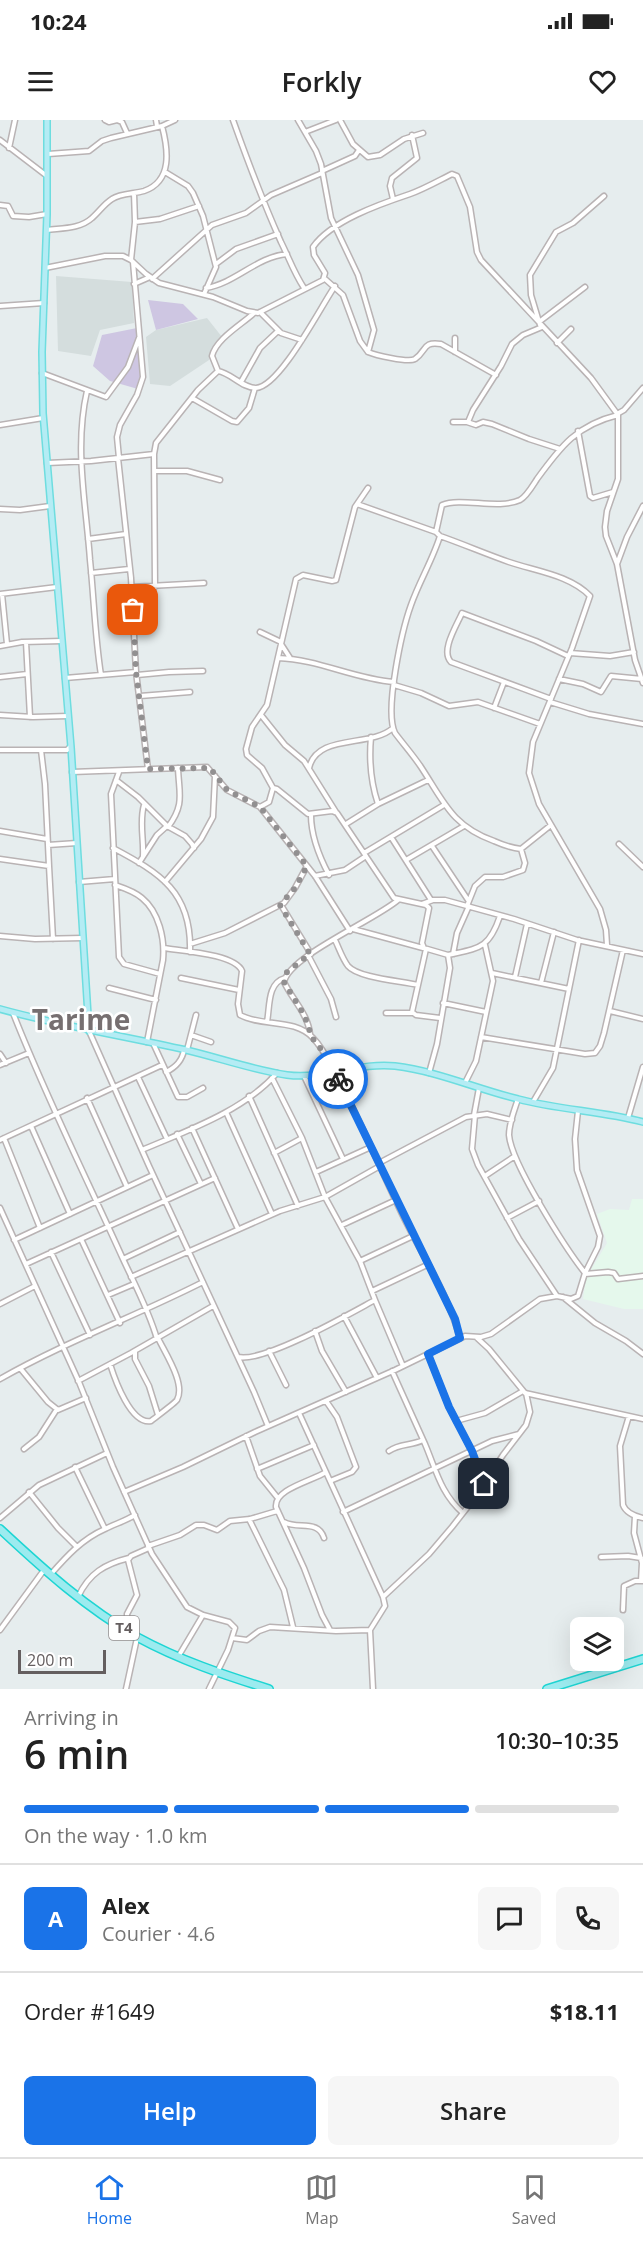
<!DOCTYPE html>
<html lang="en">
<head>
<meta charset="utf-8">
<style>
	body { margin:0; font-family:"Open Sans",sans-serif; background:#f6f6f6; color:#222; height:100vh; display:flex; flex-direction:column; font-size:22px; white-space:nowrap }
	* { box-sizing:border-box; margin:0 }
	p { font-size:20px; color:#767676 }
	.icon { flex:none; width:33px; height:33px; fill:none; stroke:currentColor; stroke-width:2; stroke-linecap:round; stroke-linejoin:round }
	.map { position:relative; height:1569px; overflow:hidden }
	.panel { display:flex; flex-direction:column; background:#fff; flex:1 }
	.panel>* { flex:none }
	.fabs { position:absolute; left:570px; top:1497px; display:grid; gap:12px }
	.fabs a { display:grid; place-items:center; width:54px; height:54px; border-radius:9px; background:#fff; box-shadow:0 6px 24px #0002; font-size:30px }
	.scale { position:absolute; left:18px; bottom:15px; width:88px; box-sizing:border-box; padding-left:6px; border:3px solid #645e5f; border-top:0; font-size:16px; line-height:21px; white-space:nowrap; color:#645e5f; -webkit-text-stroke:4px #fff; paint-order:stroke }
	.pin { position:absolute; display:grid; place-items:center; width:51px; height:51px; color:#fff; margin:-26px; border-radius:12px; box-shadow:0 3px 9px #0006 }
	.courier { position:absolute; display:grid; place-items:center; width:60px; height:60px; margin:-30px; border:4px solid #1a73e8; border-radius:50%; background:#fff; color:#222; box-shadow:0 2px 8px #0007 }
	.head em { font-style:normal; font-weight:600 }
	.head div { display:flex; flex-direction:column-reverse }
	.head { display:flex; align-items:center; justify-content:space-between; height:102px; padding:0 24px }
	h1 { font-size:39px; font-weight:600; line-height:45px }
	.bar { display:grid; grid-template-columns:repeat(4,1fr); gap:9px 6px; align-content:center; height:72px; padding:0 24px }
	.bar i { height:8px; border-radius:4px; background:#e0e0e0 }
	.bar .on { background:#1a73e8 }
	.bar p { grid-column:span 4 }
	.line { display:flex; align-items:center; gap:15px; padding:0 24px; border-top:2px solid #e0e0e0 }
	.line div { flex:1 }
	.round { display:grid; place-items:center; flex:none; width:63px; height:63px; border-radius:9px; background:#f6f6f6 }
	.button { display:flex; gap:12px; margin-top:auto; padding:12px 24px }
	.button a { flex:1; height:69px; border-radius:9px; background:#1a73e8; color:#fff; font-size:24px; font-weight:600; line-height:69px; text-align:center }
	.button a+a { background:#f6f6f6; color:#222 }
	.status { display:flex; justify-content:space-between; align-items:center; height:42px; padding:0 30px; background:#fff; direction:ltr }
	.status svg { height:16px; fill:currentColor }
	header { display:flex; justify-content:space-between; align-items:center; height:78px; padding:0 24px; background:#fff; font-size:27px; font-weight:600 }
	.menu { display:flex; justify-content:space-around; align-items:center; height:84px; border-top:2px solid #e0e0e0; background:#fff; font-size:16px; color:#767676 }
	.menu a { display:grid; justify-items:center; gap:3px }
	.menu .on { color:#1a73e8 }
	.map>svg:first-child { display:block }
	.education { fill:#d4dddd }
	.medical { fill:#e5f8ec }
	.green { fill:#cec6e2 }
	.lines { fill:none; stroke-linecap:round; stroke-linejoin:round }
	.minor-casing { stroke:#b9b3b4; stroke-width:7 }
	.major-casing { stroke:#6edddf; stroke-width:8 }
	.highway-casing { stroke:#1ed5d3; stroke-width:10 }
	.minor { stroke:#fff; stroke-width:4 }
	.major { stroke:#b4ecf4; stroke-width:5 }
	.highway { stroke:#9cebef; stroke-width:7 }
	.done { stroke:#929091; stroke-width:6; stroke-dasharray:0 10.8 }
	.route { stroke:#1a73e8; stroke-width:8 }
	.labels { text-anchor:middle; stroke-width:5; stroke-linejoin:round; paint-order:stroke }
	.shield { fill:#fff; stroke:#928e8f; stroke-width:1.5 }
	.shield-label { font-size:15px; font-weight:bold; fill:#645e5f }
	.town-label { font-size:28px; font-weight:bold; fill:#766f70; stroke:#fff }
</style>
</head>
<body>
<div class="status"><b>10:24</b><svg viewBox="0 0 49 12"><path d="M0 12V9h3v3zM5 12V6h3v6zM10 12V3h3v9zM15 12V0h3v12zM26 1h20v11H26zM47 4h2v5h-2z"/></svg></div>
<header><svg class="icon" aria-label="menu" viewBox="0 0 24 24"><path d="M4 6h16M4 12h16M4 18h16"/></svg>Forkly<svg class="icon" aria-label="heart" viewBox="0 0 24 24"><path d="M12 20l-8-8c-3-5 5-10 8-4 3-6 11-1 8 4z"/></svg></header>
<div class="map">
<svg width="643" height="1569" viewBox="0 0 643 1569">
	<rect width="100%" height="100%" fill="#e6edee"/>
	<!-- education -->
	<path class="education" d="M56 156 132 162 134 203 100 210 91 236 58 231Z
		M207 198 222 217 210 232 209 240 170 266 150 264 146 217 156 210Z"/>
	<!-- medical -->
	<path class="medical" d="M632 1079H643V1189H624L583 1179 586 1158 607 1123 597 1094 610 1089 629 1090Z"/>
	<!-- green -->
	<path class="green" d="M148 180 183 184 198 199 156 210Z
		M137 208 142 249 138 269 110 261 93 246 102 215Z"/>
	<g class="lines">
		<!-- minor casing -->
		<g class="minor-casing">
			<path id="minor" d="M105 0 109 2 117 0 122 2 127 13
				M156 0 157 6
				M233 0C248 42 263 82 281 122 289 138 294 153 304 168
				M298 0 316 31 321 44 331 98 358 155 374 210 368 232
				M340 0 353 24 368 37 380 35 404 19 423 13
				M305 12 336 0
				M0 20 47 56
				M9 28 15 0
				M48 34 89 31 102 21 111 18 162 6 175 0
				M322 51 355 36 359 30
				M165 52 188 66 193 73 203 96 216 147 204 174
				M393 79 390 66 392 58 417 38 412 15
				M0 85 8 86 13 96 29 97 47 94
				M135 102 160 99 199 86
				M47 110C62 108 80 109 92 98 99 92 104 84 112 79 121 73 134 74 144 71 173 61 168 29 162 6
				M131 140 135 102 134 73
				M216 144 236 129 278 114
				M45 148 105 136H123L131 140 146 154 159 163 213 177 247 191 258 193 323 160 325 153 314 135 313 127C331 101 380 84 410 74 424 69 438 61 452 54L457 56 470 87 477 132 481 140 591 258 618 295V359L607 391 605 407 606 416 617 444 635 540 643 563
				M324 158 343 175 360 221 368 232C375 235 408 243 415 239 427 231 422 221 441 224L496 255
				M152 159 212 105 246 93 271 75 322 53
				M134 164 150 157
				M206 168C236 163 256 137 287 134
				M0 186 44 183
				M260 192 281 213 302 220
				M539 202 585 167
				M540 205 531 175 530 155 556 112 573 103 604 76
				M557 223 571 209
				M455 232V218
				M218 251 212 236C216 219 241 205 254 193
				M42 253 106 277 128 247 139 218
				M241 262 260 228 278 211
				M87 271C74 328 86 383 90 440 94 479 95 517 101 555
				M192 278 232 301 237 302 249 288 255 268
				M617 294 624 290 643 268
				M453 302H467L476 305 483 302 492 304 529 319 560 329
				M468 302 473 290 501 246 512 224 523 215 542 207
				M0 305 43 298
				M578 311 590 376 593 378 613 372
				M118 338 131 458 136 552 148 649
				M119 338 117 317 120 305 137 275 143 257 133 142
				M47 343 91 341 154 334
				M155 351H187L220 360
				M357 384 436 412 440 416C433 439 419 462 411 485 402 510 384 591 395 613 404 625 413 635 421 647 444 682 452 706 494 721 503 725 512 728 521 729L551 705
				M0 389 20 390 50 386
				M436 412 442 385C462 377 498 390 520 380 527 376 533 365 537 359 561 326 577 305 618 295
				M440 416C463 424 486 434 509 442 535 451 570 455 590 476L572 528 533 622 529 653 539 684 600 789 606 810 607 825
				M88 419 126 414
				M617 444 627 417 643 386
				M91 453 129 449
				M131 467 204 463
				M155 467 154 334 156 323 198 270 218 251C231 253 242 268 256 268 280 267 321 186 335 166
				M0 474 57 467
				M2 474 7 524
				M260 512 281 522
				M26 522 30 597
				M281 524 290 538
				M0 526 22 522 62 521
				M570 533 610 536 634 532
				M278 538C318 539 354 559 394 562
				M137 555 169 552 203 551
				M0 557 27 554
				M65 558 136 552
				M559 559 583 564 601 572 611 556 642 559
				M394 565 421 573 449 586 478 582 540 604
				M140 576 190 572
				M551 579 451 542C440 531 457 505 462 493L536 521 568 536
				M550 582 589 594 643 604
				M494 588 504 562
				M0 595 33 597 68 596
				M261 595 285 625 304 641 336 692
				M371 617C369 639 371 663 378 684
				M0 630H67L70 627
				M41 630 45 664 48 725
				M309 648C317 613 371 628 393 608
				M72 652 207 647 227 670 260 687 269 682 273 668 277 669 308 694 332 691 337 693 394 778 426 785 429 788 422 823 424 828 448 835 450 848 437 924 429 953
				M119 652 111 674 119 837 124 844 160 854
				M116 660 138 677 167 706 185 716 192 724 194 728
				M273 668 262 648 247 635 246 629 252 607 267 585 296 459 303 455 332 461 336 460 355 387 368 368
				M260 687 315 756 350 811
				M311 695C311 715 320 738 329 755
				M346 704 378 684 428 660
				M168 707C185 684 179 674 178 648
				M0 711 47 719
				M391 717 431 780
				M619 724 643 747
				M432 726 468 780
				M113 728C160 753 192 772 190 832
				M364 733 444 685
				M143 736C144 718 139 702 144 685
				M0 739 49 746 48 725 77 723
				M406 740 464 706
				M139 743 157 715 167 706
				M49 746 53 819
				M315 756 345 750 366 736
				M79 762 115 759
				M165 762 201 719 213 697 215 656
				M115 765C124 768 134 771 142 778 159 792 165 819 163 840L147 922
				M422 784 433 780H445L514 799 577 820 643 834
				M281 785 311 834
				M467 786 475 766 485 757H503L523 750 525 743 521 729
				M353 809 423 828
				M0 816 35 819 83 818
				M335 820C339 828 342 838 348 846 358 858 402 861 418 865
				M190 824 225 813 284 783 295 768 307 746
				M164 828C182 831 235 834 242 851L238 884 240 895C262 907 295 898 313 918 324 929 330 944 337 957 361 1002 380 1048 402 1094 422 1135 448 1174 460 1218
				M426 829 412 892 416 895 440 898
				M453 834 457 813 469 786
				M308 835 331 879 336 897
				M448 835C479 828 489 829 500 796
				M492 853 569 869
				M515 857 527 804
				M181 858 239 870
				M541 863 554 812
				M109 868 156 880
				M443 883 486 892
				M610 891 643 899
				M13 893C46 977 86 1057 123 1139 135 1165 149 1191 157 1219
				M386 893H412
				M267 902C270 887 267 863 285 858
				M89 911 149 1046 254 1272 268 1306
				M310 914C308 894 292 879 284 862 289 836 375 800 398 780
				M191 915 211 922
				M481 917 585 934 595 933 600 926 604 913 623 830
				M153 923 178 977H187L203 968
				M187 930 196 895
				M0 934 6 943
				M0 945 29 933
				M166 952C176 947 182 941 184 930
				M304 956 343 1039
				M138 957 167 1019
				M465 963 476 941 493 861 485 825
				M249 976 298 1086
				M87 978 127 1067
				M518 979C514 991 509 1003 509 1015 511 1043 566 1129 585 1153
				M533 982 553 948 579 820
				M226 992 272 1094
				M474 995 479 968
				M475 995 472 1029 478 1045 519 1119 557 1176
				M628 998 643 947
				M31 1006 70 1094
				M192 1008 238 1109
				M177 1014 201 1064
				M4 1018 40 1108
				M0 1020 162 945
				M142 1030C186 1011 244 991 277 953
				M274 1033 302 1018
				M379 1043 466 997 487 994 512 1000
				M316 1052 371 1027
				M485 1056 515 1036
				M0 1088 79 1262 113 1347 152 1434 187 1487 203 1495 229 1502 235 1508 228 1530 209 1569
				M507 1098 539 1081
				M342 1105 396 1080
				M81 1119 120 1203
				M14 1120 153 1055
				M51 1132 90 1215
				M123 1139 180 1112
				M360 1141 413 1116
				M26 1144 215 1058
				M585 1154 608 1152 614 1153 618 1159 643 1156
				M131 1157 280 1091 325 1077 380 1046
				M372 1171 427 1145
				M108 1175 134 1164
				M563 1177 595 1203 626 1221 643 1234
				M375 1180 403 1246
				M0 1184 35 1166
				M344 1196 377 1258
				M315 1211 322 1231 346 1272
				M476 1217 489 1229 525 1273 643 1299
				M269 1231 286 1265
				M135 1232V1239L149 1266 158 1295
				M428 1234 449 1287 472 1331 484 1362
				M238 1237C264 1243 349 1194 375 1180L360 1141 325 1077 302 1018 272 958
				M110 1244C115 1260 131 1305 151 1301 156 1297 175 1283 177 1280 186 1264 165 1233 158 1218
				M20 1248 48 1282 58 1290 86 1278
				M392 1251C403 1275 414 1300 425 1324 436 1350 441 1374 463 1393
				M0 1259C65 1222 136 1196 203 1162
				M78 1261 131 1233 213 1186
				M326 1281 337 1297 356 1347 352 1352 330 1361
				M299 1293 383 1477 385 1486 370 1510 373 1569
				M629 1296 620 1326 623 1385C626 1393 634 1396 643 1398
				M456 1301 485 1293 523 1271
				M246 1316 260 1356 277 1377
				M24 1329 39 1317 57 1289
				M389 1331C400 1323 411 1326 423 1320
				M75 1347 105 1409
				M257 1349 314 1325
				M326 1352C312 1361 274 1369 276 1387L304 1448 322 1495 330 1510
				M29 1372 58 1408 77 1427
				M124 1372 183 1347 255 1312 395 1250 465 1216 481 1217 491 1214 540 1179 557 1176 571 1179 578 1176 585 1153 598 1127 600 1116 577 1050 575 1019 578 991
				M343 1392 492 1321 519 1314
				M635 1396 634 1413 642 1443 641 1461
				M0 1398 39 1365 107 1333
				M249 1399 284 1470 293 1507
				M284 1402C298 1410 318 1399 324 1418
				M148 1426 180 1415 196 1405H204L217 1410 230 1401 250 1399 277 1391
				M601 1437 628 1436 641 1438
				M51 1454C66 1437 82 1419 105 1409 115 1404 125 1401 135 1395
				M78 1477C89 1453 105 1444 129 1438
				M383 1477 429 1434 452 1407 474 1379 503 1335 526 1305 530 1292 526 1273
				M623 1490 624 1466 635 1461H643
				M0 1510 44 1450
				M127 1510V1494L137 1475 128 1440 131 1436 149 1428
				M232 1518 247 1520 259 1511 270 1507 336 1511 370 1510
				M178 1537 203 1495
				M126 1569 137 1518"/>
		</g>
		<!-- major casing -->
		<g class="major-casing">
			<path id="major" d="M47 0V94L42 232 43 293 71 627 89 911
				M0 889C61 906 124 916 186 930 220 938 253 950 287 955 323 960 359 942 395 946 437 951 477 969 518 979 559 990 602 991 643 1002"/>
		</g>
		<!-- highway casing -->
		<g class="highway-casing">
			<path id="highway" d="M0 1409C43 1449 86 1488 137 1517 179 1540 224 1555 269 1569
				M547 1569 643 1539"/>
		</g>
		<!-- minor -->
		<use href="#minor" class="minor"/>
		<!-- major -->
		<use href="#major" class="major"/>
		<!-- highway -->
		<use href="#highway" class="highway"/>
	</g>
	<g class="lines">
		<!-- done -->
		<path class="done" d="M133 490 136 552 148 649 210 648 227 670 260 687 307 746 295 768 280 785 310 834 287 852 284 862 303 893 309 907 310 915 324 933 338 959"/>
		<!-- route -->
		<path class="route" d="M338 959 455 1199 460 1218 428 1234 449 1287 472 1331 484 1364"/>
	</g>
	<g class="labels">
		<!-- shield labels -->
		<rect class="shield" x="109" y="1496" width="30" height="24" rx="4.5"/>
		<g class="shield-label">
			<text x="124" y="1513">T4</text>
		</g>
		<!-- town labels -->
		<g class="town-label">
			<text x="81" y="910">Tarime</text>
		</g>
	</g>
</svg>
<div class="fabs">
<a><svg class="icon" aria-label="layers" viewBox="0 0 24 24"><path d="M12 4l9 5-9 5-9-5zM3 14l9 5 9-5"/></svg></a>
</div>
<div class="scale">200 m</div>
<div class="pin" style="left:133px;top:490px;background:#ea580c"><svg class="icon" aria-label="bag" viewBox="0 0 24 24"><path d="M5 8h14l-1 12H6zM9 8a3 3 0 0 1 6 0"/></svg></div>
<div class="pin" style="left:484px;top:1364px;background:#1f2937"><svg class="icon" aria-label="home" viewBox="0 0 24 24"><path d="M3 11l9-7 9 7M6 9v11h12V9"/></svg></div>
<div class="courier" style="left:338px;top:959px"><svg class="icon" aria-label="bike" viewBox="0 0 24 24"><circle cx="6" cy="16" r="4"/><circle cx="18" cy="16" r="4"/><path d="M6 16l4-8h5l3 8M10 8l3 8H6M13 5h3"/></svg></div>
</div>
<section class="panel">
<div class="head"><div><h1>6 min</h1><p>Arriving in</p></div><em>10:30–10:35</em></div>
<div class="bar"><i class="on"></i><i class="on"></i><i class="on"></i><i></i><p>On the way · 1.0 km</p></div>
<div class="line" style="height:108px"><b class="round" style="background:#1a73e8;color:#fff">A</b><div><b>Alex</b><p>Courier · 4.6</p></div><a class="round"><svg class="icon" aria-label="chat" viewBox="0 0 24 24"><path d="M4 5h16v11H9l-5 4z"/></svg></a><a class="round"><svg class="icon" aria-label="phone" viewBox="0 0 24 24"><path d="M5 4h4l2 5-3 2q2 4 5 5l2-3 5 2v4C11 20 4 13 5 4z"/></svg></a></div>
<div class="line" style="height:78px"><div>Order #1649</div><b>$18.11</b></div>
<div class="button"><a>Help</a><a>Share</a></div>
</section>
<nav class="menu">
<a class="on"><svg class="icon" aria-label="home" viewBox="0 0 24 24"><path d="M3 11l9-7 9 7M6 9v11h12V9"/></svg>Home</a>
<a><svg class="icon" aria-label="map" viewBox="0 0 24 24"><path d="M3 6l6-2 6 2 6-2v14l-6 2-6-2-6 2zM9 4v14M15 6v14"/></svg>Map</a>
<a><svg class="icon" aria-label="saved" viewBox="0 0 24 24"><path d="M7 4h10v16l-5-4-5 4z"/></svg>Saved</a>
</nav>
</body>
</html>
